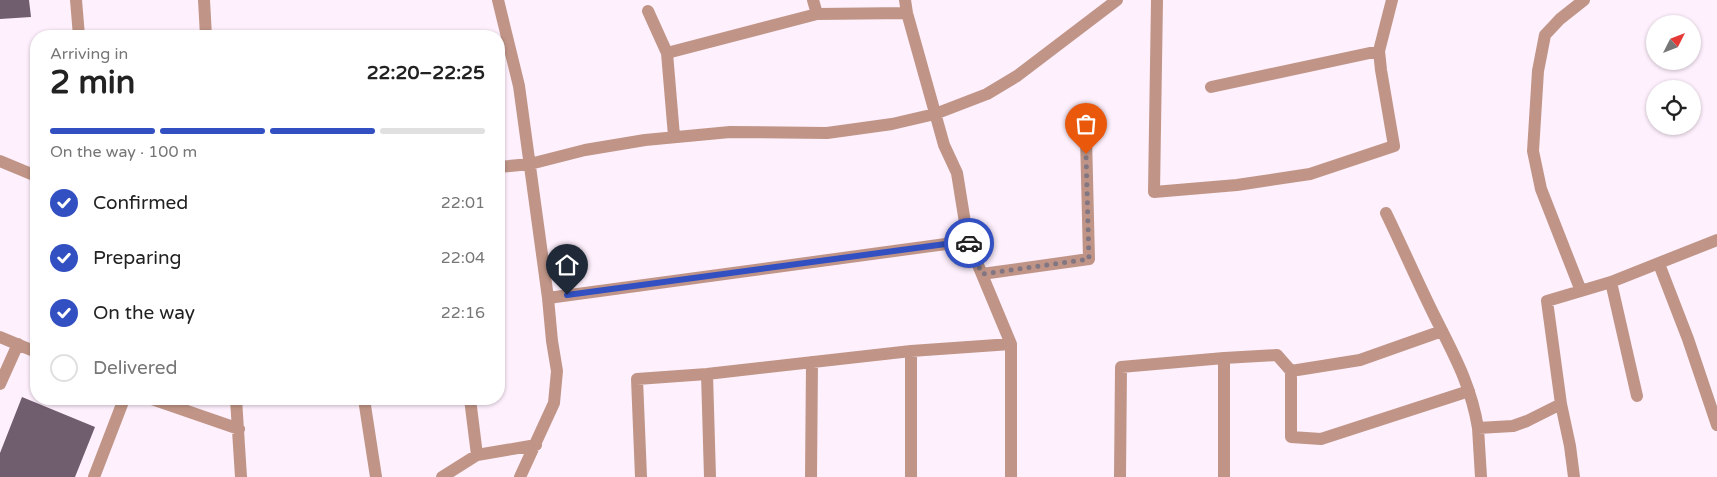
<!DOCTYPE html>
<html lang="en">
<head>
<meta charset="utf-8">
<style>
	body { margin:0; font-family:"Varela Round",sans-serif; background:#f6f6f6; color:#222; height:100vh; display:flex; flex-direction:column; font-size:19px; white-space:nowrap }
	* { box-sizing:border-box; margin:0 }
	p { font-size:16px; color:#767676 }
	.icon { flex:none; width:28px; height:28px; fill:none; stroke:currentColor; stroke-width:2; stroke-linecap:round; stroke-linejoin:round }
	.map { position:relative; flex:1; overflow:hidden }
	.details { position:absolute; left:30px; top:30px; width:475px; height:375px; display:flex; flex-direction:column; background:#fff; border-radius:20px; box-shadow:0 1px 4px #0004 }
	.details>* { flex:none }
	.needle { width:32px; rotate:48deg }
	.tools { position:absolute; left:1646px; top:15px; display:grid; gap:10px }
	.tools a { display:grid; place-items:center; width:55px; height:55px; border-radius:50%; background:#fff; box-shadow:0 1px 4px #0004; font-size:25px }
	.pin { position:absolute; display:grid; place-items:center; width:42px; height:42px; color:#fff; margin:-51px -21px; border-radius:50% 50% 50% 0; rotate:-45deg; box-shadow:0 0 5px #0007 }
	.pin .icon { rotate:45deg }
	.courier { position:absolute; display:grid; place-items:center; width:50px; height:50px; margin:-25px; border:4px solid #3250c1; border-radius:50%; background:#fff; color:#222; box-shadow:0 1px 6px #0007 }
	.overview em { font-style:normal; font-weight:700 }
	.overview div { display:flex; flex-direction:column-reverse }
	.overview { display:flex; align-items:center; justify-content:space-between; height:85px; padding:0 20px }
	h1 { font-size:32px; font-weight:700; line-height:38px }
	.bar { display:grid; grid-template-columns:repeat(4,1fr); gap:8px 5px; align-content:center; height:60px; padding:0 20px }
	.bar i { height:6px; border-radius:4px; background:#e0e0e0 }
	.bar .selected { background:#3250c1 }
	.bar p { grid-column:span 4 }
	ol { padding:0 20px; list-style:none }
	li { display:flex; align-items:center; gap:15px; height:55px }
	li p { margin-inline-start:auto }
	li .icon { padding:5px; border-radius:50%; background:#3250c1; color:#fff; stroke-width:4 }
	li:last-child { color:#767676 }
	li i { width:28px; height:28px; border:2px solid #e0e0e0; border-radius:50% }
	.map>svg:first-child { display:block }
	.building { fill:#705d6e }
	.lines { fill:none; stroke-linecap:round; stroke-linejoin:round }
	.minor { stroke:#c09587; stroke-width:12 }
	.done { stroke:#817681; stroke-width:5; stroke-dasharray:0 9 }
	.route { stroke:#3250c1; stroke-width:6 }
</style>
</head>
<body>
<div class="map">
<svg width="1717" height="477" viewBox="0 0 1717 477">
	<rect width="100%" height="100%" fill="#fef0fd"/>
	<!-- building -->
	<path class="building" d="M0 0H29L31 17 0 19Z
		M22 397 95 427 75 477H0V453Z"/>
	<g class="lines">
		<!-- minor -->
		<path class="minor" d="M76 0 79 36
			M204 0 206 36
			M498 0 519 86 548 298 552 341 557 371 554 403 520 477
			M905 0 907 13 944 145 957 173 968 241 1011 344V477
			M1157 0 1154 192 1237 185 1310 174 1394 146 1381 70 1379 51 1392 0
			M648 11 667 53
			M817 14 907 13
			M1211 87 1379 51
			M674 136 667 53 817 14 813 0
			M0 161 36 176
			M499 167 530 164 585 150 645 140 730 132 827 133 892 124 935 114 987 94 1017 76 1117 0
			M1386 213C1403 248 1418 283 1435 317 1454 355 1471 385 1478 428
			M1659 264 1688 339 1717 425
			M982 274 1089 259 1086 137
			M1611 282 1637 396
			M1581 291 1541 189 1533 151 1538 71 1545 35 1560 19 1584 0
			M548 298 968 241
			M0 337 36 352
			M1224 358 1277 355 1291 371 1360 360 1442 331
			M1291 371V437L1321 439 1469 391
			M707 374 710 477
			M0 384 18 344
			M152 399 239 429
			M236 399 241 477
			M364 399 376 477
			M470 399 477 455
			M94 477 124 399
			M442 477 477 455 536 445
			M641 477 637 379 707 374 911 351 1011 344
			M811 477 812 362
			M911 477V351
			M1120 477 1121 367 1224 358V477
			M1481 477 1478 428 1513 426 1527 421 1561 404
			M1574 477 1570 446 1561 404 1547 301 1611 282 1717 240"/>
	</g>
	<g class="lines">
		<!-- done -->
		<path class="done" d="M969 243 982 274 1089 259 1086 154"/>
		<!-- route -->
		<path class="route" d="M567 295 968 241 969 243"/>
	</g>
</svg>
<div class="tools">
<a><svg class="needle" viewBox="-14 -14 28 28"><path d="M0-13l5 13h-10z" fill="#e53935"/><path d="M0 13l5-13h-10z" fill="#767676"/></svg></a>
<a><svg class="icon" aria-label="locate" viewBox="0 0 24 24"><circle cx="12" cy="12" r="6"/><path d="M12 2v4M12 18v4M2 12h4M18 12h4"/></svg></a>
</div>
<div class="pin" style="left:1086px;top:154px;background:#ea580c"><svg class="icon" aria-label="bag" viewBox="0 0 24 24"><path d="M5 8h14l-1 12H6zM9 8a3 3 0 0 1 6 0"/></svg></div>
<div class="pin" style="left:567px;top:295px;background:#1f2937"><svg class="icon" aria-label="home" viewBox="0 0 24 24"><path d="M3 11l9-7 9 7M6 9v11h12V9"/></svg></div>
<div class="courier" style="left:969px;top:243px"><svg class="icon" aria-label="car" viewBox="0 0 24 24"><path d="M5 17H2v-5l4-1 3-4h7l3 4 3 1v5h-3M9 17h6M6 11h13"/><circle cx="7" cy="17" r="2"/><circle cx="17" cy="17" r="2"/></svg></div>
<section class="details">
<div class="overview"><div><h1>2 min</h1><p>Arriving in</p></div><em>22:20–22:25</em></div>
<div class="bar"><i class="selected"></i><i class="selected"></i><i class="selected"></i><i></i><p>On the way · 100 m</p></div>
<ol>
<li><svg class="icon" aria-label="check" viewBox="0 0 24 24"><path d="M5 12l5 5 9-10"/></svg>Confirmed<p>22:01</p></li>
<li><svg class="icon" aria-label="check" viewBox="0 0 24 24"><path d="M5 12l5 5 9-10"/></svg>Preparing<p>22:04</p></li>
<li><svg class="icon" aria-label="check" viewBox="0 0 24 24"><path d="M5 12l5 5 9-10"/></svg>On the way<p>22:16</p></li>
<li><i></i>Delivered</li>
</ol>
</section>
</div>
</body>
</html>
